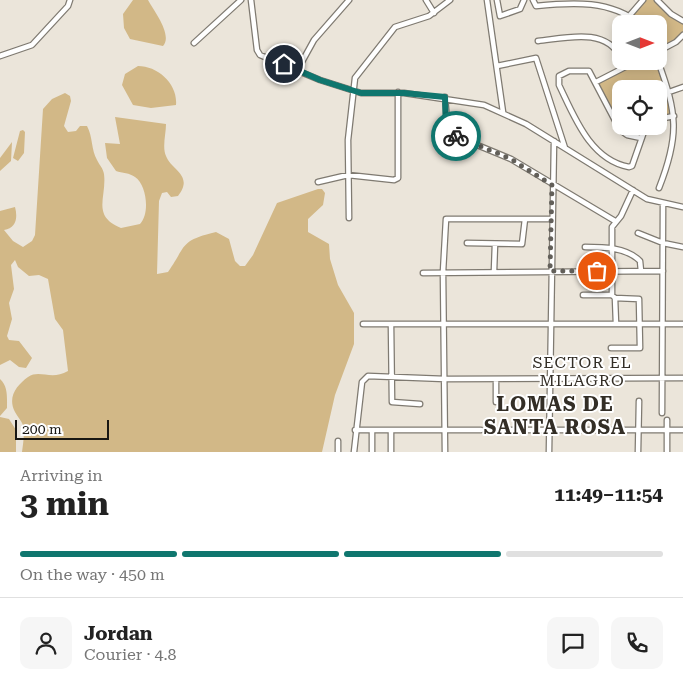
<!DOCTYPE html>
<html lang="en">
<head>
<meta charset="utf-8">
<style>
	body { margin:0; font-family:"Roboto Serif",serif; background:#f6f6f6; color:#222; height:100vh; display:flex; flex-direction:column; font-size:19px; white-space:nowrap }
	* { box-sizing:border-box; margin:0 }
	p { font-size:16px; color:#767676 }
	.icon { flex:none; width:28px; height:28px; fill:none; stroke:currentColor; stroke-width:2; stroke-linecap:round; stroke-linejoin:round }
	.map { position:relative; height:452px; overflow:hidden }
	.details { display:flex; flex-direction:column; background:#fff; flex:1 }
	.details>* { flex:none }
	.needle { width:32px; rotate:90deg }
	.controls { position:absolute; left:612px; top:15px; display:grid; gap:10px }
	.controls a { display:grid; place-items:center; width:55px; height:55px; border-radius:10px; background:#fff; box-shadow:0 2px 12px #0003; font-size:25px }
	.scale { position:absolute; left:15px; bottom:12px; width:94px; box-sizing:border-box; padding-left:5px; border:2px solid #191713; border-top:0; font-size:14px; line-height:18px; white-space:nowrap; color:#191713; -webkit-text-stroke:4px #fff; paint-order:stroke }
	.pin { position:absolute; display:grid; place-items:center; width:42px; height:42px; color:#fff; margin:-21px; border:2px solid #fff; border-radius:50%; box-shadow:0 1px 5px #0007 }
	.courier { position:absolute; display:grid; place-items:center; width:50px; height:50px; margin:-25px; border:4px solid #0f766e; border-radius:50%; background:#fff; color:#222; box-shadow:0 1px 6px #0007 }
	.summary em { font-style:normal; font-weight:700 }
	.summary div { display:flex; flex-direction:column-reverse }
	.summary { display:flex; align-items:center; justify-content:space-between; height:85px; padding:0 20px }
	h1 { font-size:32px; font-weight:700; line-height:38px }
	.bar { display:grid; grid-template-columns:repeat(4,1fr); gap:8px 5px; align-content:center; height:60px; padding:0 20px }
	.bar i { height:6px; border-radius:4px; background:#e0e0e0 }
	.bar .current { background:#0f766e }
	.bar p { grid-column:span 4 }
	.line { display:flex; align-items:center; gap:12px; padding:0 20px; border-top:1px solid #e0e0e0 }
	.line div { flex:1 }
	.round { display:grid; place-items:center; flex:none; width:52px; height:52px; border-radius:10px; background:#f6f6f6 }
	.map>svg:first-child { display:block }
	.green { fill:#d2b887 }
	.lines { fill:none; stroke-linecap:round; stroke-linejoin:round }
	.minor-casing { stroke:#7f7a71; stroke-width:7 }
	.minor { stroke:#fff; stroke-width:4.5 }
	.done { stroke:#625f59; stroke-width:5; stroke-dasharray:0 9 }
	.route { stroke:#0f766e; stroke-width:6 }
	.labels { text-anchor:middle; stroke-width:4; stroke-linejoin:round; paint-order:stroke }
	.neighbourhood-label { font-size:16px; letter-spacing:1px; fill:#332e26; stroke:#fff }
	.district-label { font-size:20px; font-weight:bold; letter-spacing:1px; fill:#332e26; stroke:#fff }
</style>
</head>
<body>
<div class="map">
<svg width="683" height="452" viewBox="0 0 683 452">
	<rect width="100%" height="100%" fill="#ebe5da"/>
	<!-- green -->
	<path class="green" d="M133 0H148C154 11 173 35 163 46L130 39 124 28 123 14Z
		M643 0H657L683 21V35L659 51V24H640L630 15Z
		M637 61H658L674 116 659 119V89H621V126H646L641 138 624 134 596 82Z
		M138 66C158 66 178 84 176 105L151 108 133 105 122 85 125 74Z
		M65 93 70 96 71 101 64 126 68 132 76 131 80 126H87C93 137 91 150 97 160 100 166 103 168 104 174 107 197 91 216 121 228L140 224C150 214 147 185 135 177 130 173 122 173 116 171L107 158 105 143 120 144 115 117 166 124C166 134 162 147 166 156 172 171 194 175 178 196L171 197 167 192 162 193 159 201 157 274 168 272C187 245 179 241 216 232L229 239 235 261 240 266H245L253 255 277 203 318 189H322L325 193 323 205 308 219V232L329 244 330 259 338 285 354 313V344L335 395 322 452H22C23 444 25 433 23 425 21 420 17 416 15 412 7 397 17 385 28 377 40 369 51 381 68 371L63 330 55 319 48 279 39 275 29 276 18 267 15 260 11 265 14 289 9 303 12 319 7 336 9 340 19 341 32 358 26 368 19 367 10 360 0 365V211L15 207C18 218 16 228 4 230L13 241 23 247 32 241 35 235 43 109 52 99Z
		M23 130 25 132 24 153 18 161 13 158 20 131Z
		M12 142 11 161 0 171V158Z
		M0 379C8 386 7 397 7 408L0 416Z
		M0 417 9 419 16 430V452H0Z"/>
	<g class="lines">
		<!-- minor casing -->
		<g class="minor-casing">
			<path id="minor" d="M251 0 257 50 260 55 320 80 361 93H404L484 105 526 124 647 199 683 207
				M426 0 434 13
				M487 0 503 112
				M497 0 500 16 520 9 524 0
				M533 0 536 6C573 2 611 0 640 24
				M657 0 671 14 683 21
				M630 15 643 0
				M538 41C566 38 606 27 621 58
				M194 43 241 0
				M659 51 676 42 683 35
				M0 56 32 45 68 6 70 0
				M658 61C677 113 680 135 659 188
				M497 66 536 58 565 148
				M298 69 314 40 349 0
				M596 82 637 61
				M669 92 683 87
				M445 97 448 133 511 159 615 221
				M659 119 674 116
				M641 138 627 135 620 130 589 71H569L559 76V85C574 116 590 160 629 167L632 166 646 126
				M318 182 348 175 394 180 398 178V92
				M349 218 348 140 355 78 395 27 429 16 450 0
				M638 233 663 243 683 247
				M467 243 522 244 525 219
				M585 247C603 247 626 247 640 261L641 271
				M494 271 495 244
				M423 273 663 271
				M583 295H612L615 298 639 299 640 348H611
				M612 295V227L621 216 633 190
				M615 298 616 324
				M363 324H683
				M391 324 392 402 420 404
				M496 402V379
				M662 413 663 204
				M355 430H481
				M372 430V452
				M391 430V452
				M502 430H683
				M338 441V452
				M354 452 362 382 368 376 445 379 683 378
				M445 452 443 272 446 219H552
				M549 452 554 141
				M638 452 639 401
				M667 452V420"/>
		</g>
		<!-- minor -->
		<use href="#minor" class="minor"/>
	</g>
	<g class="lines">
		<!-- done -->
		<path class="done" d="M456 136 511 159 552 185 550 271H597"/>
		<!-- route -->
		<path class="route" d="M284 64 320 80 361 93H404L445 97 446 131 456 136"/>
	</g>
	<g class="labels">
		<!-- neighbourhood labels -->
		<g class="neighbourhood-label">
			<text x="582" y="368">SECTOR EL<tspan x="582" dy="18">MILAGRO</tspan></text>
		</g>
		<!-- district labels -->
		<g class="district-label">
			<text x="555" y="411">LOMAS DE<tspan x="555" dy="23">SANTA ROSA</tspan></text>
		</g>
	</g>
</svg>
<div class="controls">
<a><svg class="needle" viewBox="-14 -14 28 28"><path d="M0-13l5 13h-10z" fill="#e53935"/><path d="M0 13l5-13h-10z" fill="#767676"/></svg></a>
<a><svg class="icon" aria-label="locate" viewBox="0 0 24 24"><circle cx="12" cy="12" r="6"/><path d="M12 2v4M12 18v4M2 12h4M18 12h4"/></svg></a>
</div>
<div class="scale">200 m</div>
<div class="pin" style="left:597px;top:271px;background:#ea580c"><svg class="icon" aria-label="bag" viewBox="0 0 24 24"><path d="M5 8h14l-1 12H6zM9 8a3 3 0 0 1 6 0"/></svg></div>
<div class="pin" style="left:284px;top:64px;background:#1f2937"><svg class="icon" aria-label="home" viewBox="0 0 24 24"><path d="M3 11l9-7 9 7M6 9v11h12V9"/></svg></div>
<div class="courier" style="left:456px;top:136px"><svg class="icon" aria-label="bike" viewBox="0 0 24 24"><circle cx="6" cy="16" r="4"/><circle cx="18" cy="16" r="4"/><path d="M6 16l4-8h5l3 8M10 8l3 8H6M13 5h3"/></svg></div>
</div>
<section class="details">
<div class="summary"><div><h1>3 min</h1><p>Arriving in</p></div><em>11:49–11:54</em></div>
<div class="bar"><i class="current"></i><i class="current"></i><i class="current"></i><i></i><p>On the way · 450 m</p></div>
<div class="line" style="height:90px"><a class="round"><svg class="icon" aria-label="person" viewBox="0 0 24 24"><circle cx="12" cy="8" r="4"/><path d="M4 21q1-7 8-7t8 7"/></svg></a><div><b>Jordan</b><p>Courier · 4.8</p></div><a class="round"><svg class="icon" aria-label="chat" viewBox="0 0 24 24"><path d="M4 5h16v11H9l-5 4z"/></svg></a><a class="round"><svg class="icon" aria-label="phone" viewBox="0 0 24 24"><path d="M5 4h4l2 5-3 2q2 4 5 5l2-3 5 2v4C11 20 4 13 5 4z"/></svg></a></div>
</section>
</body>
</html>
